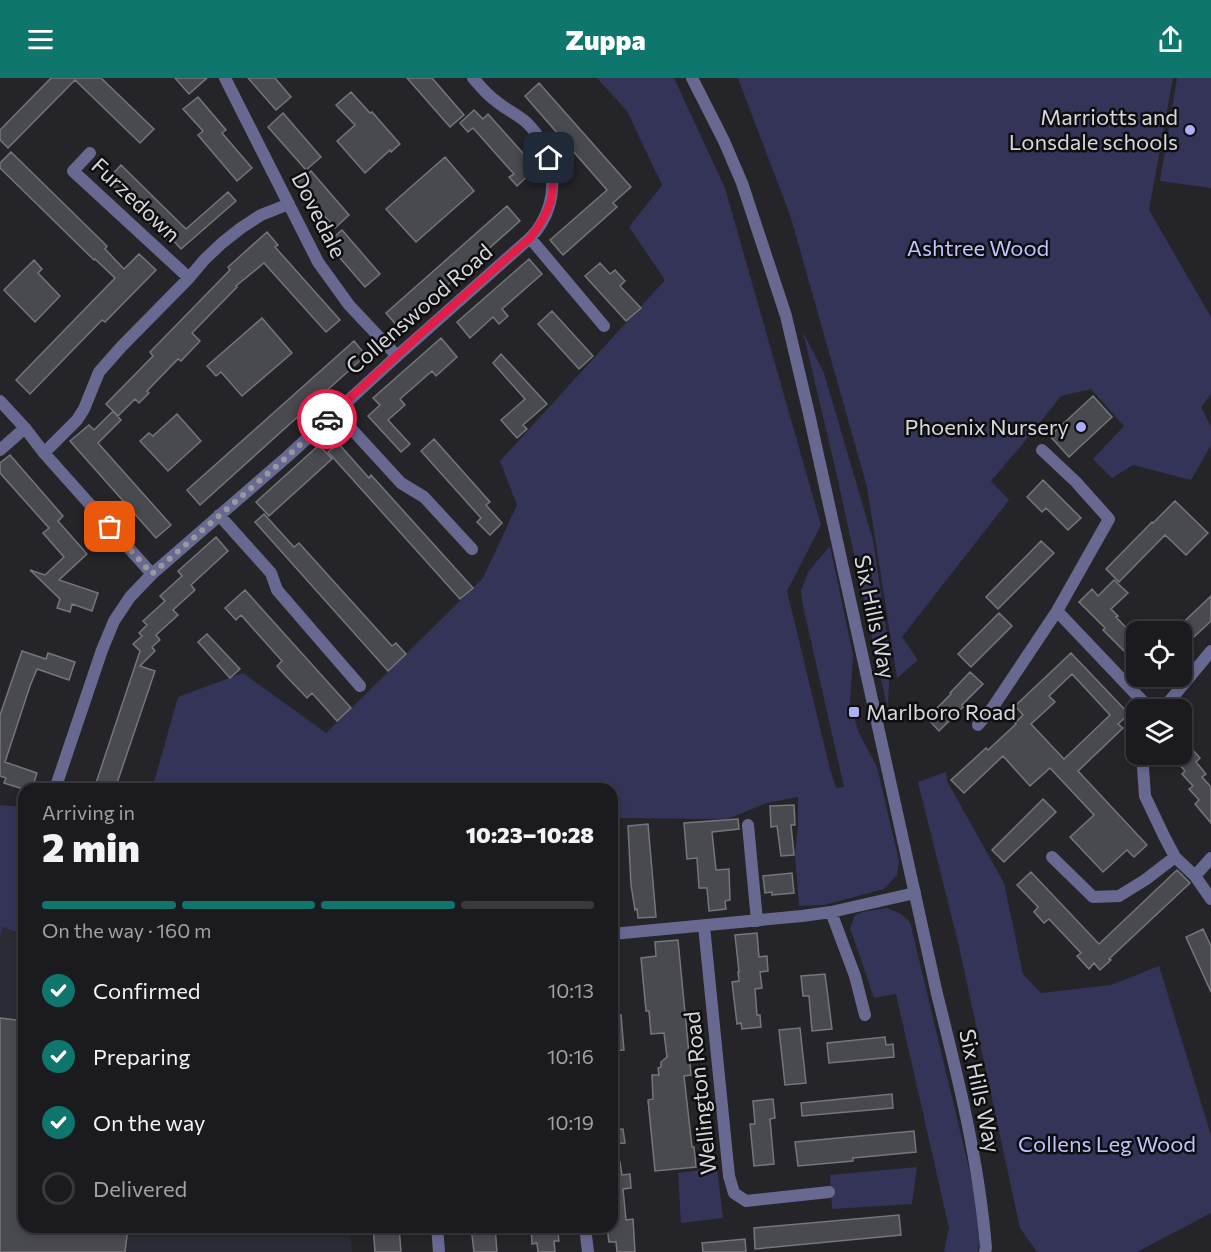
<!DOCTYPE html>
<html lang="en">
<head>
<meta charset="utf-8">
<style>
	body { margin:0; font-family:Commissioner,sans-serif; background:#28282c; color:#f1f3f6; height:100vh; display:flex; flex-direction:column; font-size:22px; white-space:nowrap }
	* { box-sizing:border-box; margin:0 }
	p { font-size:20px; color:#a0a1a4 }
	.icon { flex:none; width:33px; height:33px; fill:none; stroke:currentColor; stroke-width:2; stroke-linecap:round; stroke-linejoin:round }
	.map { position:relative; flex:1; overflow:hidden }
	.details { position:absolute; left:18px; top:705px; width:600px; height:450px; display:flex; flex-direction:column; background:#1b1b1f; border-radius:18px; box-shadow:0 3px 9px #0003,0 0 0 2px #39393d }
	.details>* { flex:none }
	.controls { position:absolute; left:1126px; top:543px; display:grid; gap:12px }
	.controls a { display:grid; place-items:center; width:66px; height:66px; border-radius:12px; background:#1b1b1f; box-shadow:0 3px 9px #0003,0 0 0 2px #39393d; font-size:30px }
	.pin { position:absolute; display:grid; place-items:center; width:51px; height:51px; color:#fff; margin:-26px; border-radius:12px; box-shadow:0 3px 9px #0006 }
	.courier { position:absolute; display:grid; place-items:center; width:60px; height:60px; margin:-30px; border:4px solid #e11d48; border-radius:50%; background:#fff; color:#222; box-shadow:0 2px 8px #0007 }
	.overview em { font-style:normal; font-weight:800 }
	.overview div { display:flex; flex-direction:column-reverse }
	.overview { display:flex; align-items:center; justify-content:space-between; height:102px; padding:0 24px }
	h1 { font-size:39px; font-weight:800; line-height:45px }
	.bar { display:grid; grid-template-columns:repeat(4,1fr); gap:9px 6px; align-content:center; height:72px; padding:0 24px }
	.bar i { height:8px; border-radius:4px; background:#39393d }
	.bar .on { background:#0f766e }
	.bar p { grid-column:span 4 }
	ol { padding:0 24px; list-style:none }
	li { display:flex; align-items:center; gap:18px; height:66px }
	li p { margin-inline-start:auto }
	li .icon { padding:6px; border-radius:50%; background:#0f766e; color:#fff; stroke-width:4 }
	li:last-child { color:#a0a1a4 }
	li i { width:33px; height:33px; border:3px solid #39393d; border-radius:50% }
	header { display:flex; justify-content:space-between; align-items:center; height:78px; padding:0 24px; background:#0f766e; color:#fff; font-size:27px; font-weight:800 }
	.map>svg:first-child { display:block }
	.built { fill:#2b2b36 }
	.green { fill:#343459 }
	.building { fill:#494a4f; stroke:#75767b; stroke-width:1.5; fill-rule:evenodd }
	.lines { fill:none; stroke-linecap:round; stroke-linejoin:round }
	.minor { stroke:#686991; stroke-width:12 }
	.tertiary { stroke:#686991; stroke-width:12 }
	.done { stroke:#98999d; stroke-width:6; stroke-dasharray:0 10.8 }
	.route { stroke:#e11d48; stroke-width:8 }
	.poi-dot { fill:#adaffb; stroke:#0e0e10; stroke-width:2 }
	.labels { text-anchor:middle; stroke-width:5; stroke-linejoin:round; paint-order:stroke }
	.poi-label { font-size:22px; fill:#d7d8db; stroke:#0e0e10; text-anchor:end }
	.street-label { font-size:22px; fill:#d7d8db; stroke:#0e0e10 }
	.park-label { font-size:22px; fill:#bfc2ff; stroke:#0e0e10 }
</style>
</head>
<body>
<header><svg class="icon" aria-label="menu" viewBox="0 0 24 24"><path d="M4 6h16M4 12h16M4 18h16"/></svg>Zuppa<svg class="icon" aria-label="share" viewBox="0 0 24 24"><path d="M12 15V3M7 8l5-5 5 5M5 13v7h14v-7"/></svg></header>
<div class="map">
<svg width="1211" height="1174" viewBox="0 0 1211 1174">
	<rect width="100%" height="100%" fill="#242429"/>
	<!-- built -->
	<path class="built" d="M0 849 24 857V1149H350L352 1174H0Z"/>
	<!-- green -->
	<path class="green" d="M597 0H674L725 110 821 447 787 513 830 691 836 710 844 709 803 528 801 513 808 494 830 468 853 577 850 626 859 655 877 689 899 783 897 797 884 811 824 827 799 828 795 776 798 747V719L767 725 727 741 612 740V711H152L178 619 243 595 326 655 483 500 517 427 500 383 665 202 629 149 662 107 627 33Z
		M738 0H1173L1149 132 1211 239V316L1201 329 1211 349V367L1191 402 1133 387 1112 400 1093 381 1124 348 1091 311 1061 318 1031 356 991 403 1009 422 902 559 918 582 897 600 867 409 791 140Z
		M1177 0H1211V110L1160 103Z
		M803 254 824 295 873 462 890 578 888 633 837 398Z
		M946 694 947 703 1004 805 1023 896 1041 915 1111 907 1159 888 1211 1057V1135L1137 1174H1037L1020 1150 958 864 918 704Z
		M0 727 24 729V857L2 849 0 860Z
		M887 830 901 836 910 844 978 1128 979 1161 978 1174H944L949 1150 896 916 874 920 850 850 855 837 863 834Z
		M917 1089 912 1126 832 1131 830 1097Z
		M717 1090 723 1140 681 1145 678 1095Z"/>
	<!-- building -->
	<path class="building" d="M51 0H101L154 51 140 65 75 2 8 70 0 62V52Z
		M175 0H207L189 16Z
		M248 0H275L291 19 276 32Z
		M407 0H432L464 37 450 49Z
		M539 5 631 109 613 125 617 129 563 177 550 162 607 112 525 18Z
		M351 14 370 35 372 34 400 66 391 74 390 72 365 95 337 63 355 47 336 27Z
		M198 19 226 52 222 55 252 90 237 103 198 57 203 53 183 31Z
		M474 32 483 41 488 36 529 82 524 86 531 95 517 108 509 99 514 96 473 50 468 54 460 45Z
		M283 35 321 79 306 92 268 49Z
		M11 74 107 168 105 171 124 191 139 176 156 192 105 244 102 242 30 316 16 302 115 200 95 181 94 182 0 90V85Z
		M445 79 474 113 416 164 386 131Z
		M121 87 186 151 228 114 236 123 181 171 171 160 168 163 107 102Z
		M311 93 349 137 335 150 296 106Z
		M507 128 520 143 399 250 386 235Z
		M342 152 380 196 365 209 327 165Z
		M267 154 278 167 275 169 340 242 326 254 264 185 236 208 237 209 192 255 200 263 181 283 178 281 147 313 149 315 139 325 135 321 118 338 106 326 153 278 150 274 230 192 228 189Z
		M529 181 542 196 502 231 508 238 499 246 493 239 470 260 457 244Z
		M34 182 42 191 38 195 60 218 35 244 4 212Z
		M600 185 610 196 615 192 625 203 620 208 641 230 626 243 585 198Z
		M552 233 593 278 579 291 538 246Z
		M262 240 292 275 242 318 221 294 216 298 207 288Z
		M441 260 457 279 436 298 432 293 400 321 405 327 388 342 410 366 401 374 368 338 380 327 373 320Z
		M354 263 364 275V279L200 427 187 412Z
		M501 276 547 326 523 347 527 351 517 360 501 342 525 321 493 285Z
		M1093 318 1112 339 1069 379 1050 358Z
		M113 333 121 342 98 365 171 447 156 460 70 363 89 347 94 352Z
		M177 336 201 363 168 393 140 363 149 355 153 358Z
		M434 361 490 424 486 427 502 445 490 457 477 444 481 440 421 373Z
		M338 365 369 400 371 397 473 510 460 521 328 374Z
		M319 367 332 381 269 438 256 424Z
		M10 377 63 438 58 443 87 476 59 502 98 515 92 533 72 526 70 534 57 530 60 521 30 492 45 497 64 479 43 455 49 450 0 395V385Z
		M1043 402 1081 440 1068 452 1046 430 1042 434 1027 419Z
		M1175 423 1208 455 1186 477 1165 457 1119 504 1106 491 1152 444 1153 445Z
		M264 436 294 469 299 465 392 568 396 565 406 576 388 593 255 444Z
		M216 459 228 473 191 507 195 512 173 532 178 537 156 557 160 562 152 569 155 573 140 588 155 593 115 711H94L140 573 133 566 142 558 139 555 147 547 143 543 165 523 160 518 182 498 178 493Z
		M1041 463 1054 475 998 531 986 519Z
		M1114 502 1128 515 1111 531 1118 538 1116 539 1137 561V586L1103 552 1105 550 1079 524 1092 511 1098 518Z
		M245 512 351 630 337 643 312 615 307 620 285 597 277 588 282 583 241 537 236 542 225 530Z
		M1211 518V543L1182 570V554H1173Z
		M999 535 1012 548 971 589 958 576Z
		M207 556 240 591 230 600 198 564Z
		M22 573 46 581 48 575 75 584 69 602 37 591 30 608 5 684 37 695 32 711H23L4 705 6 700 0 698V637Z
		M1071 575 1129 636 1118 646 1123 650 1078 693 1147 767 1134 779 1127 772 1103 794 1070 759 1094 737 1050 690 1030 708 1003 678 964 715 951 702 986 670 988 672 1016 646 1015 645 1023 637 1015 628ZM1072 596 1110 637 1064 681 1031 646 1055 624 1049 618Z
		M970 594 983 606 962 627 963 629 939 653 927 640 951 616 950 615Z
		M1182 660 1200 680 1196 684 1206 696 1202 699 1211 709V745L1195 726 1199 722 1189 711 1193 708 1182 696 1185 693 1171 676H1182Z
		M1043 721 1056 734 1004 784 992 772Z
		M794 727 795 747H791L794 777 781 778 777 748 771 749 770 728Z
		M738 741 739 751 712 754 716 792 729 791 730 822 725 823 726 831 709 833 707 810H699L697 780 687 781 684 745Z
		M648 746 656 839 638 840 637 831 635 832 631 807 628 748Z
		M1177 792 1190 805 1109 881 1111 882 1100 892 1094 885 1089 891 1077 878 1081 875 1049 841 1044 845 1034 834 1038 829 1017 807 1031 794 1099 866Z
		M792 795 794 815 772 817V814L765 815 763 798Z
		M1203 851 1211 868V914L1186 859Z
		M757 855 759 879 767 878 768 893 760 894 762 910 755 911 757 937H760L761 949 742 951 741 945 737 946 732 904 739 903 738 894H739L735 857Z
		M678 862 691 997 684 998 692 1069H694L696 1089 655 1093 648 1022 653 1021 652 997H659L658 990 661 989V984L667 979 664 955 651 956 649 933H646L641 880 656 878 655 864Z
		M825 896 832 951 812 953 809 918H803L801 898Z
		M612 937H621L624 972 612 973Z
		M0 940 24 943V1149H128L125 1174H0Z
		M800 950 806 1005 785 1007 779 952Z
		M885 959 886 967 893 966 894 979 829 985 827 965Z
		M892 1016 893 1030 802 1038 801 1025Z
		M773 1021 775 1040 770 1041 774 1086 754 1088 750 1046H755L753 1023Z
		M623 1051 625 1065 612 1066V1052Z
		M914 1053 916 1074 853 1080V1083L798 1088 795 1064Z
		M620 1084 622 1097 630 1096 631 1110 623 1111 626 1142 633 1141 635 1174H617L616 1164H609L607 1149H612V1085Z
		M899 1137 901 1157 755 1171 754 1150Z
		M373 1149H399L401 1174H375Z
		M471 1149H495L497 1174H474Z
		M531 1149H557L559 1163H554L555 1174H538L537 1165 532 1166Z
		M745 1161 746 1174H703L702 1165Z"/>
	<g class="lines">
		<!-- minor -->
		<path class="minor" d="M225 0 318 184 349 227 397 278
			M90 75 73 93 189 200
			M530 160 604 248
			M0 323 25 350 44 375 152 496
			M335 333 401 405 424 419 472 471
			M0 372 25 350
			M44 375 77 342 84 331 99 294 122 268 189 200 205 181 222 165 241 150 261 137 289 126
			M219 437 271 495 277 512 360 608
			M1057 533 1151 632
			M1162 632 1211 573
			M978 647 993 629 1057 533 1109 441 1076 404 1042 372
			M1142 676 1145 718 1164 758 1175 779 1195 798 1211 821
			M55 711 102 572 114 543 130 519 152 496 288 378 397 278 530 160C534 156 538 151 541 146 561 113 553 70 526 44 517 36 505 31 496 23 487 17 480 8 473 0
			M748 747 757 843
			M1052 779 1093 819 1119 818 1145 802 1175 779
			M1195 798 1211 780
			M831 834 855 898 865 937
			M704 848 729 1098 734 1115 746 1123 829 1114
			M612 856 802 838 831 834 915 815
			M437 1149 439 1174
			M585 1149 588 1174"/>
		<!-- tertiary -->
		<path class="tertiary" d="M692 0 724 63 742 105 786 238 809 336 937 916C958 999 979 1084 986 1170L985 1174"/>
	</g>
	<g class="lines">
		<!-- done -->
		<path class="done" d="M110 449 152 496 288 378 327 341"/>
		<!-- route -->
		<path class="route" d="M327 341 425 252 530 160C551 133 558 114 549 80"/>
	</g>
	<!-- markers -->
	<g class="poi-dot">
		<circle cx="1190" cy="52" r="6"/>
		<circle cx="1081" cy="349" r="6"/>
		<rect x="848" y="628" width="12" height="12" rx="3"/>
	</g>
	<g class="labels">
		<!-- poi labels -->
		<g class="poi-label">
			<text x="1178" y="47">Marriotts and<tspan x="1178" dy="25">Lonsdale schools</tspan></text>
			<text x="1069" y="357">Phoenix Nursery</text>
			<text x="866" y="642" text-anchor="start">Marlboro Road</text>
		</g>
		<!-- street labels -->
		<g class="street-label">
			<text transform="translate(136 122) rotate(43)" y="8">Furzedown</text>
			<text transform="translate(319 137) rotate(63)" y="8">Dovedale</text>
			<text transform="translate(419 231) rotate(-41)" y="8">Collenswood Road</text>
			<text transform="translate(875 539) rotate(78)" y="8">Six Hills Way</text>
			<text transform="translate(980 1013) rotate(78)" y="8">Six Hills Way</text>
			<text transform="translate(700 1015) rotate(-96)" y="8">Wellington Road</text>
		</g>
		<!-- park labels -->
		<g class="park-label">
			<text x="978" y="178">Ashtree Wood</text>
			<text x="1107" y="1074">Collens Leg Wood</text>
		</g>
	</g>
</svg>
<div class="controls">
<a><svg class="icon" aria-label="locate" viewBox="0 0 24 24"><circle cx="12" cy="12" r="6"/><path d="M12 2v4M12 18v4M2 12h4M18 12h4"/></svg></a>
<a><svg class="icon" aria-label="layers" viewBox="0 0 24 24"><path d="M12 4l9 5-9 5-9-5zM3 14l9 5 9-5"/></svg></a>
</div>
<div class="pin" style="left:110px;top:449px;background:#ea580c"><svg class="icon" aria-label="bag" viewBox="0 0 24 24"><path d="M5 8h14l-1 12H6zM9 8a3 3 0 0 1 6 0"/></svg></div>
<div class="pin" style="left:549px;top:80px;background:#1f2937"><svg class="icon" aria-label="home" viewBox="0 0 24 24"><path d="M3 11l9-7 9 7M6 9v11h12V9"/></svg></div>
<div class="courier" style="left:327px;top:341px"><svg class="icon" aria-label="car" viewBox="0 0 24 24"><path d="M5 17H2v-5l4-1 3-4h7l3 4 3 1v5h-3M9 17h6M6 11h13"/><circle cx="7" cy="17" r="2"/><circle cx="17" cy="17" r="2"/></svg></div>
<section class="details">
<div class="overview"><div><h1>2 min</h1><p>Arriving in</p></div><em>10:23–10:28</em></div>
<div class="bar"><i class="on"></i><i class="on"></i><i class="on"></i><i></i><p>On the way · 160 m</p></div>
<ol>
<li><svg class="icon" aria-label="check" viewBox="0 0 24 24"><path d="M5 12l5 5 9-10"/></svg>Confirmed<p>10:13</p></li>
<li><svg class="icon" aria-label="check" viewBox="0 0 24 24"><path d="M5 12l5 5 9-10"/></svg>Preparing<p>10:16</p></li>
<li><svg class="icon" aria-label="check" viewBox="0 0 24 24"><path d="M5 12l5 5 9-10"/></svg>On the way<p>10:19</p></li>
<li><i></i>Delivered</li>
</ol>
</section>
</div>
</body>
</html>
